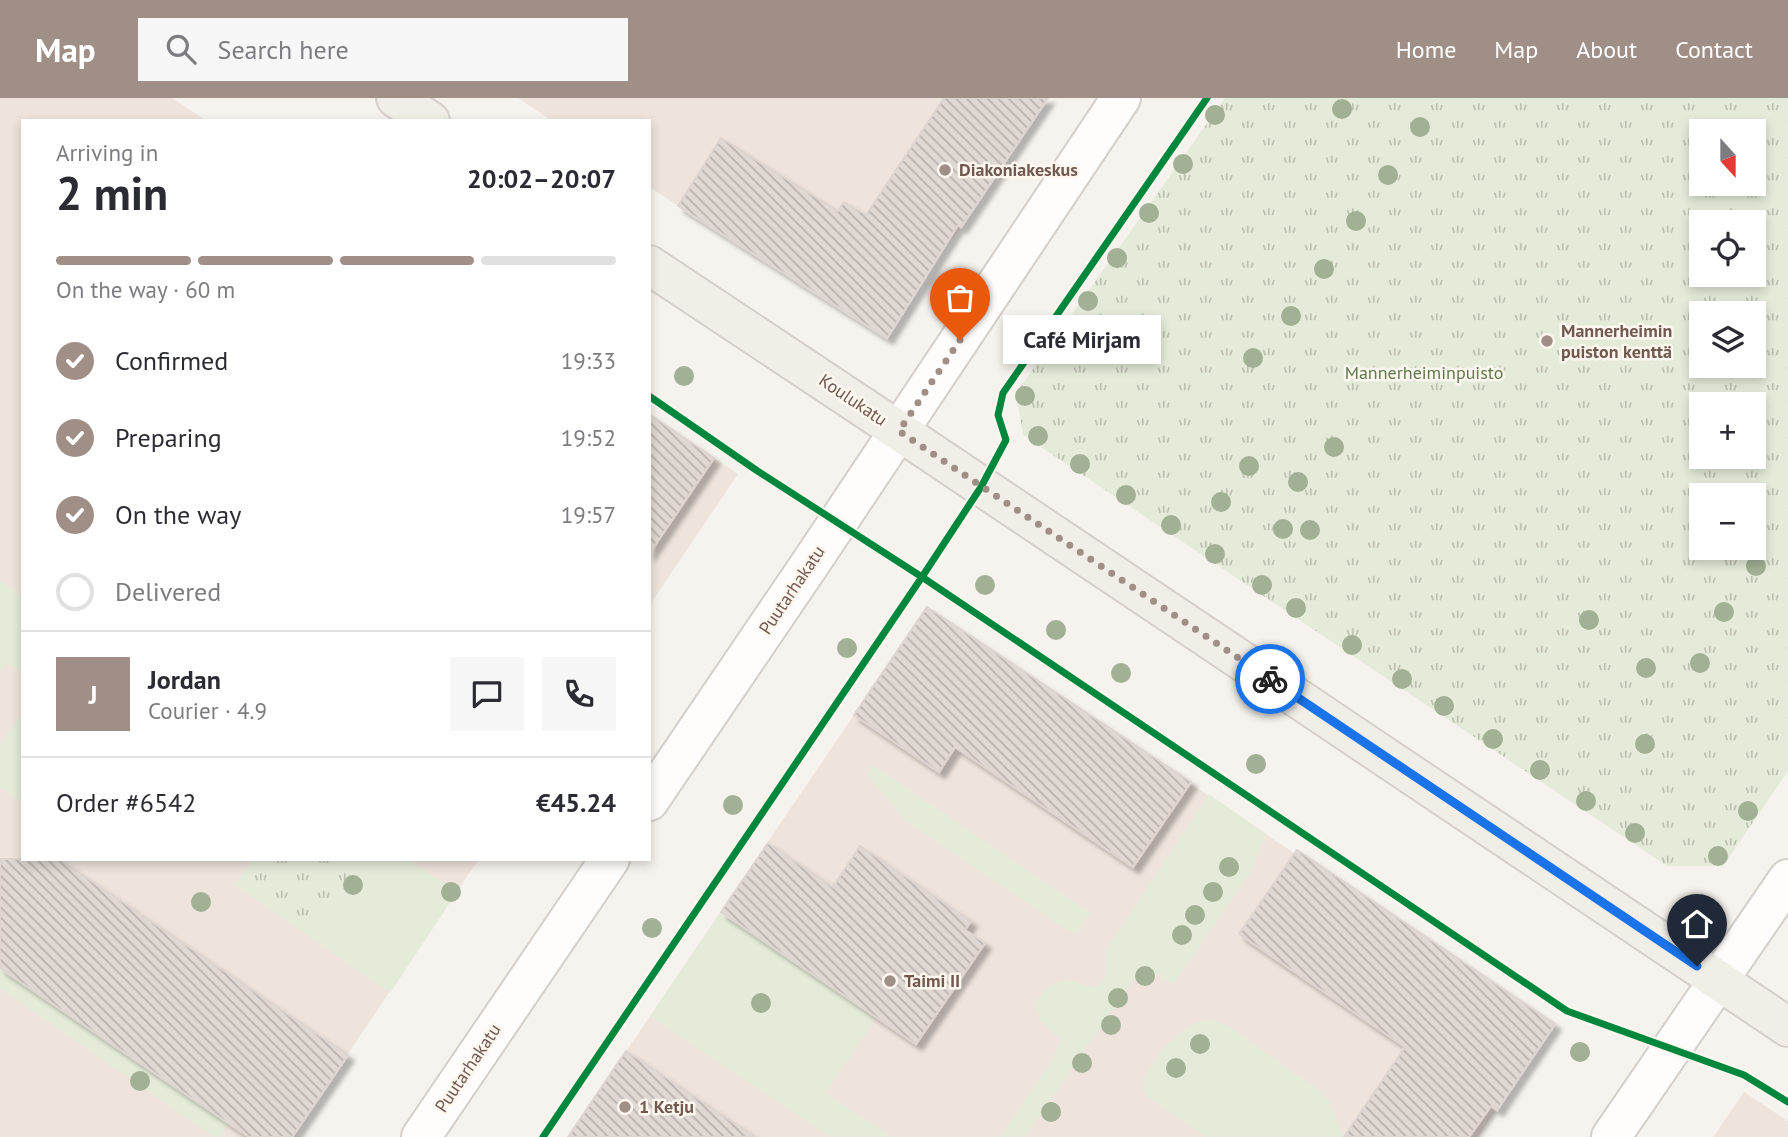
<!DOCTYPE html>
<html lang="en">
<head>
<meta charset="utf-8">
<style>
	body { margin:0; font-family:"PT Sans",sans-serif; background:#f7f7f7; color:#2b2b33; height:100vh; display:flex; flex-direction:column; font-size:26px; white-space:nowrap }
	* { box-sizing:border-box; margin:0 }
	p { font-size:23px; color:#7c7c81 }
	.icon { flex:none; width:38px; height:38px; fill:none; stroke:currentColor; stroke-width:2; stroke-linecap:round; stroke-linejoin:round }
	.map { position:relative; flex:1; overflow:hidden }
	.side { position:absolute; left:21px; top:21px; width:630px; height:742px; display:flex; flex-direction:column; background:#fff; border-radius:0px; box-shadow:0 4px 10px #0003 }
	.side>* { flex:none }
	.needle { width:46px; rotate:159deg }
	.tools { position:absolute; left:1689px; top:21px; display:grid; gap:14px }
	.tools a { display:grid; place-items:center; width:77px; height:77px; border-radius:0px; background:#fff; box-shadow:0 4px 10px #0003; font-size:35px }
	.pin { position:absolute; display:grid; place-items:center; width:60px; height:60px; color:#fff; margin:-72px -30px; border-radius:50% 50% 50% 0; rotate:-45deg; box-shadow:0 0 7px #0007 }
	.pin .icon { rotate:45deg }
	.courier { position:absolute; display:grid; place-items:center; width:70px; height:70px; margin:-35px; border:5px solid #1a73e8; border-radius:50%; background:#fff; color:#222; box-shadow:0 2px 9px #0007 }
	.bubble { position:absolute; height:49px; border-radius:0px; background:#fff; box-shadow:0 4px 10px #0003; font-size:23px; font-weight:700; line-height:49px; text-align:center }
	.headline em { font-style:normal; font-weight:700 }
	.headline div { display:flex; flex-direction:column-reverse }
	.headline { display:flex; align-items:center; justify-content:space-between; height:119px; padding:0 35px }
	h1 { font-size:46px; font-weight:700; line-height:52px }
	.bar { display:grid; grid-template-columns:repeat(4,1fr); gap:10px 7px; align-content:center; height:84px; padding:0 35px }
	.bar i { height:9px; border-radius:5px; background:#e1e1e2 }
	.bar .active { background:#a08f87 }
	.bar p { grid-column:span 4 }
	.line { display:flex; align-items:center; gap:18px; padding:0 35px; border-top:2px solid #e1e1e2 }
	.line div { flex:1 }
	.round { display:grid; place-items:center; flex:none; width:74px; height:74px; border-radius:0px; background:#f7f7f7 }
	ol { padding:0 35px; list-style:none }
	li { display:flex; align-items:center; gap:21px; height:77px }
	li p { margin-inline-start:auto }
	li .icon { padding:7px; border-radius:50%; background:#a08f87; color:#fff; stroke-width:4 }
	li:last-child { color:#7c7c81 }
	li i { width:38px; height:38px; border:4px solid #e1e1e2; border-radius:50% }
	header { display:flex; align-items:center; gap:42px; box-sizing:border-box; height:98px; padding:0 35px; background:#a08f87; color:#fff }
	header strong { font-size:33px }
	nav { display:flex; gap:38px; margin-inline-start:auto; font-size:24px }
	.search { width:490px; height:63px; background:#f7f7f7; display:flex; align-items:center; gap:18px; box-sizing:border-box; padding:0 24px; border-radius:0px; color:#7c7c81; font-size:26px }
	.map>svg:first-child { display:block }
	.residential { fill:#eee4dc }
	.grass { fill:#e5ebd9 }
	.park { fill:url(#park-tufts); fill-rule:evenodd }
	.building { fill:url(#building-back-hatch); stroke:#ded5d0; stroke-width:2; filter:url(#shadow) }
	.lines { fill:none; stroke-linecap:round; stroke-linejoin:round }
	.minor-casing { stroke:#d5cfcb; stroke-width:42 }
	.major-casing { stroke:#d7cfcc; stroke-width:42 }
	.minor { stroke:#fefdfc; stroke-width:38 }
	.major { stroke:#f1ede7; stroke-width:38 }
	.cycleway-casing { stroke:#fdf7ef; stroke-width:11 }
	.cycleway { stroke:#00873e; stroke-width:7 }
	.tree { fill:#a2b095 }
	.done { stroke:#a08f87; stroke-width:7; stroke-dasharray:0 12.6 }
	.route { stroke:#1a73e8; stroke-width:9 }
	.poi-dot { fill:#a08f87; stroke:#fdf7ef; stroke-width:2.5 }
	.labels { text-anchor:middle; stroke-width:5; stroke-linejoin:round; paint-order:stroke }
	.poi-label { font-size:18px; font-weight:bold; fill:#715950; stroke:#fdf7ef; text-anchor:start }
	.park-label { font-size:18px; fill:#5e7a4d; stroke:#fdf7ef }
	.street-label { font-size:18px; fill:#715950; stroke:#fdf7ef }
</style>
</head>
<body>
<header>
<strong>Map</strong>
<div class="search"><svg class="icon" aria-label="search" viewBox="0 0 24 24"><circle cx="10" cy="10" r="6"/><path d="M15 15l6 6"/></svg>Search here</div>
<nav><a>Home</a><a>Map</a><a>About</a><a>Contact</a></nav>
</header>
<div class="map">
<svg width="1788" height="1039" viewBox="0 0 1788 1039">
	<defs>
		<pattern id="park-tufts" width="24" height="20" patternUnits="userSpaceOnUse" patternTransform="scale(1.75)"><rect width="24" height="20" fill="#e5ebd9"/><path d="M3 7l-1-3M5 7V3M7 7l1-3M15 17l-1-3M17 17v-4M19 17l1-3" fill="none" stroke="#bec1b2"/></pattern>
		<pattern id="building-back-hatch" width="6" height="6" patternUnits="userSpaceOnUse" patternTransform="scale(1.75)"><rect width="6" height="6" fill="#dfd8d3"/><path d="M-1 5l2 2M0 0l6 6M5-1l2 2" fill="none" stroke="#b9b2ae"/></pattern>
		<filter id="shadow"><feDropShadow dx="6" dy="6" stdDeviation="2" flood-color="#0004"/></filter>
	</defs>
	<rect width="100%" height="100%" fill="#f6f2ed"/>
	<!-- residential -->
	<path class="residential" d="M0 0H172L207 23H23V761H479L292 1039H0Z
		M518 0H1048L961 129 936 161 887 240 649 89V23H552Z
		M649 316 738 376 649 508Z
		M927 509 1294 755 1298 752 1555 925 1478 1039H568Z
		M1744 994 1788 1023V1039H1713Z"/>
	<!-- grass -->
	<path class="grass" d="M0 483 23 498V575L7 565 0 573Z
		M23 613V705L0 689V647Z
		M873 667 1090 815 1075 837 905 722 867 677Z
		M1209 696 1266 736 1251 773 1173 887 1143 867 1025 1039H1000L1051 964 1061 941 1040 922 1035 904C1046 890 1057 878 1077 884 1086 887 1089 890 1098 889L1107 876V850Z
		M349 761H408L457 794 390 895 309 838 358 768Z
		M721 814 876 920 825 995 892 1039H831L650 918Z
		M0 870 229 1025 219 1039H214L0 890Z
		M1213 922 1230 929 1321 994 1329 1004 1344 1039H1207L1145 997C1135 974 1180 929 1202 923 1205 922 1209 922 1213 922Z"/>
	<!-- park -->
	<path class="park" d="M1225 0H1788V673L1723 768H1667L1023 337 1016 295ZM1701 33H1754V86H1701ZM1701 124H1754V177H1701ZM1701 215H1754V268H1701ZM1701 306H1754V359H1701ZM1701 397H1754V450H1701Z
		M253 761H349L358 767 309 838 235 787Z"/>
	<!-- building -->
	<path class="building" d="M944 0H1048L961 129 958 127 887 240 678 108 721 40 838 113 844 104 866 117Z
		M649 316 714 360 649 456Z
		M927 509 1191 684 1133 769 955 649 939 674 854 617Z
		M768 745 833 789 860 748 971 823 965 832 985 845 916 946 721 814Z
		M1297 752 1555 926 1497 1012 1491 1008 1469 1039H1344L1405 949 1239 836Z
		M0 761H59L348 957 292 1039H249L0 870Z
		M626 953 755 1039H568Z"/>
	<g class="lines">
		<!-- minor casing -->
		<g class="minor-casing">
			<path id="minor" d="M649 703 812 463 1121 0
				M421 1039 610 761
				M1611 1039 1788 781"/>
		</g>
		<!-- major casing -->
		<g class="major-casing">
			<path id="major" d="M396 0 430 23
				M649 167 899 333 1788 929"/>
		</g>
		<!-- minor -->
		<use href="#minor" class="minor"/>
		<!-- major -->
		<use href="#major" class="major"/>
		<!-- cycleway casing -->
		<g class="cycleway-casing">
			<path id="cycleway" d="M649 298 756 372 922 479 1567 913 1744 977 1788 1004
				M543 1039 922 479 981 389 1006 342 998 317 1003 295 1207 0"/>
		</g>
		<!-- cycleway -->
		<use href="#cycleway" class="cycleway"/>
	</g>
	<!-- trees -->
	<g class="tree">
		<circle cx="1342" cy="11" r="10"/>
		<circle cx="1215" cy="17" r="10"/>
		<circle cx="1420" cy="29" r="10"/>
		<circle cx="1183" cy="66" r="10"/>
		<circle cx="1388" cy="77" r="10"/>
		<circle cx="1149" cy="115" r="10"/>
		<circle cx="1356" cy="123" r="10"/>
		<circle cx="1117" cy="160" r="10"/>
		<circle cx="1324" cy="171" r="10"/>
		<circle cx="1088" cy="203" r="10"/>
		<circle cx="1291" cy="218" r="10"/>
		<circle cx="1253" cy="260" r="10"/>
		<circle cx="684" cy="278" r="10"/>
		<circle cx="1025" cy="298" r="10"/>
		<circle cx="1038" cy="338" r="10"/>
		<circle cx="1334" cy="349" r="10"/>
		<circle cx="1080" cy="366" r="10"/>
		<circle cx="1249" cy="368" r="10"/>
		<circle cx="1298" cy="384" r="10"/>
		<circle cx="1126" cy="397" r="10"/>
		<circle cx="1221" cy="404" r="10"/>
		<circle cx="1171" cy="427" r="10"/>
		<circle cx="1283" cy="431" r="10"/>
		<circle cx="1310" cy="432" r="10"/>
		<circle cx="1215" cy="456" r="10"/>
		<circle cx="1756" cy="468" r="10"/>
		<circle cx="985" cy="487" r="10"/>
		<circle cx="1262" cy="487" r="10"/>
		<circle cx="1296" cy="510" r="10"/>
		<circle cx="1724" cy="514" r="10"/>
		<circle cx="1589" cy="522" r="10"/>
		<circle cx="1056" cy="532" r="10"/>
		<circle cx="1352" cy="547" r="10"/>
		<circle cx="847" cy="550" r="10"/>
		<circle cx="1700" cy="565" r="10"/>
		<circle cx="1646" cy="570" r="10"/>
		<circle cx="1121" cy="575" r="10"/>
		<circle cx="1402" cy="581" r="10"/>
		<circle cx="1444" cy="608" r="10"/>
		<circle cx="1493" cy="641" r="10"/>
		<circle cx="1645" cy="646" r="10"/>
		<circle cx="1256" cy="666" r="10"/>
		<circle cx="1540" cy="672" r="10"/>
		<circle cx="1586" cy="703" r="10"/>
		<circle cx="733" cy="707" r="10"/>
		<circle cx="1748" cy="713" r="10"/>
		<circle cx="1635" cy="735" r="10"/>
		<circle cx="1718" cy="758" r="10"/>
		<circle cx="1229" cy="769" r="10"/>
		<circle cx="353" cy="787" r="10"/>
		<circle cx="451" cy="794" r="10"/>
		<circle cx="1213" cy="794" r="10"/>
		<circle cx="201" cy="804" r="10"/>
		<circle cx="1195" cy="817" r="10"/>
		<circle cx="652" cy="830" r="10"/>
		<circle cx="1182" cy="837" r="10"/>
		<circle cx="1145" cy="878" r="10"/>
		<circle cx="1118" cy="900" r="10"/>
		<circle cx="761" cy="905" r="10"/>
		<circle cx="1111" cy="927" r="10"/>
		<circle cx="1200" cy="946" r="10"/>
		<circle cx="1580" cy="954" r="10"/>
		<circle cx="1082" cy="965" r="10"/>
		<circle cx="1176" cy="970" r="10"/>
		<circle cx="140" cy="983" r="10"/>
		<circle cx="1051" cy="1014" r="10"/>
	</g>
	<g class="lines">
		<!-- done -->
		<path class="done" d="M960 242 899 333 1270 581"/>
		<!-- route -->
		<path class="route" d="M1270 581 1697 868"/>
	</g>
	<!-- markers -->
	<g class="poi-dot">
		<circle cx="945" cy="72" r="7"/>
		<circle cx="1547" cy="243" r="7"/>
		<circle cx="890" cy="883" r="7"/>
		<circle cx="625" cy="1009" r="7"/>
	</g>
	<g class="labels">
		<!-- poi labels -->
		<g class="poi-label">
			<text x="959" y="78">Diakoniakeskus</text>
			<text x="1561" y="239">Mannerheimin<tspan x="1561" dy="21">puiston kenttä</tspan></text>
			<text x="904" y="889">Taimi II</text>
			<text x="639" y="1015">1 Ketju</text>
		</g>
		<!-- park labels -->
		<g class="park-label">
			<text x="1424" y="281">Mannerheiminpuisto</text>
		</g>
		<!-- street labels -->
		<g class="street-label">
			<text transform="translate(853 302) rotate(34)" y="6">Koulukatu</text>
			<text transform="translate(792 492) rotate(-56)" y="6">Puutarhakatu</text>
			<text transform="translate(468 970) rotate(-56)" y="6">Puutarhakatu</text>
		</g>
	</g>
</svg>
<div class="tools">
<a><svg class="needle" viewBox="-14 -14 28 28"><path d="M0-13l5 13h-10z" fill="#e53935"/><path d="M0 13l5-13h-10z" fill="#7c7c81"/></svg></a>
<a><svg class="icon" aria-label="locate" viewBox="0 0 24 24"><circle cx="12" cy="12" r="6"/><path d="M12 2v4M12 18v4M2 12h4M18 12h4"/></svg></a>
<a><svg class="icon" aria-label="layers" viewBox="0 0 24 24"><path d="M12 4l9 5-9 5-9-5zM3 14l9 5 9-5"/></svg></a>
<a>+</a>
<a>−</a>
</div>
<div class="pin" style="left:960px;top:242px;background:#ea580c"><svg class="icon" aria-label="bag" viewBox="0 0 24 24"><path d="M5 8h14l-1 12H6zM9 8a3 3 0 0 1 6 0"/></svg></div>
<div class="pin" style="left:1697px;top:868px;background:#1f2937"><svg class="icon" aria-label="home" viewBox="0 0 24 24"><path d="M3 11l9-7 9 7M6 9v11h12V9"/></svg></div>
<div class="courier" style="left:1270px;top:581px"><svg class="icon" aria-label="bike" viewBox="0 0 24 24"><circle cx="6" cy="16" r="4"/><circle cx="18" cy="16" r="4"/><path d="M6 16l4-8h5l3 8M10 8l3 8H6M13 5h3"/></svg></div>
<div class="bubble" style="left:1003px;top:217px;width:158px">Café Mirjam</div>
<section class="side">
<div class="headline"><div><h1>2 min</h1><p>Arriving in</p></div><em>20:02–20:07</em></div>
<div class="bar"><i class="active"></i><i class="active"></i><i class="active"></i><i></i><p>On the way · 60 m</p></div>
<ol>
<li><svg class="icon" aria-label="check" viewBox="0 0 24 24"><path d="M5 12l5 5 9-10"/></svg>Confirmed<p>19:33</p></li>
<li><svg class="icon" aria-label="check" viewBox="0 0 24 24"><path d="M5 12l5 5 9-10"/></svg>Preparing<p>19:52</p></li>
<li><svg class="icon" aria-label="check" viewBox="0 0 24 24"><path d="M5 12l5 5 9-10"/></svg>On the way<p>19:57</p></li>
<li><i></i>Delivered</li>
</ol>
<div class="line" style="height:126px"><b class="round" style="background:#a08f87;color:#fff">J</b><div><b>Jordan</b><p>Courier · 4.9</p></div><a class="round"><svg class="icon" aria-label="chat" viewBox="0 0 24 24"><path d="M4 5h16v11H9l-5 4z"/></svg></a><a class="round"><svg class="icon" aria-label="phone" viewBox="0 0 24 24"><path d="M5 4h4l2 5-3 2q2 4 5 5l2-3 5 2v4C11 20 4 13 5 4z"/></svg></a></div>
<div class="line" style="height:91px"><div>Order #6542</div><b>€45.24</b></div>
</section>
</div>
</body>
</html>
